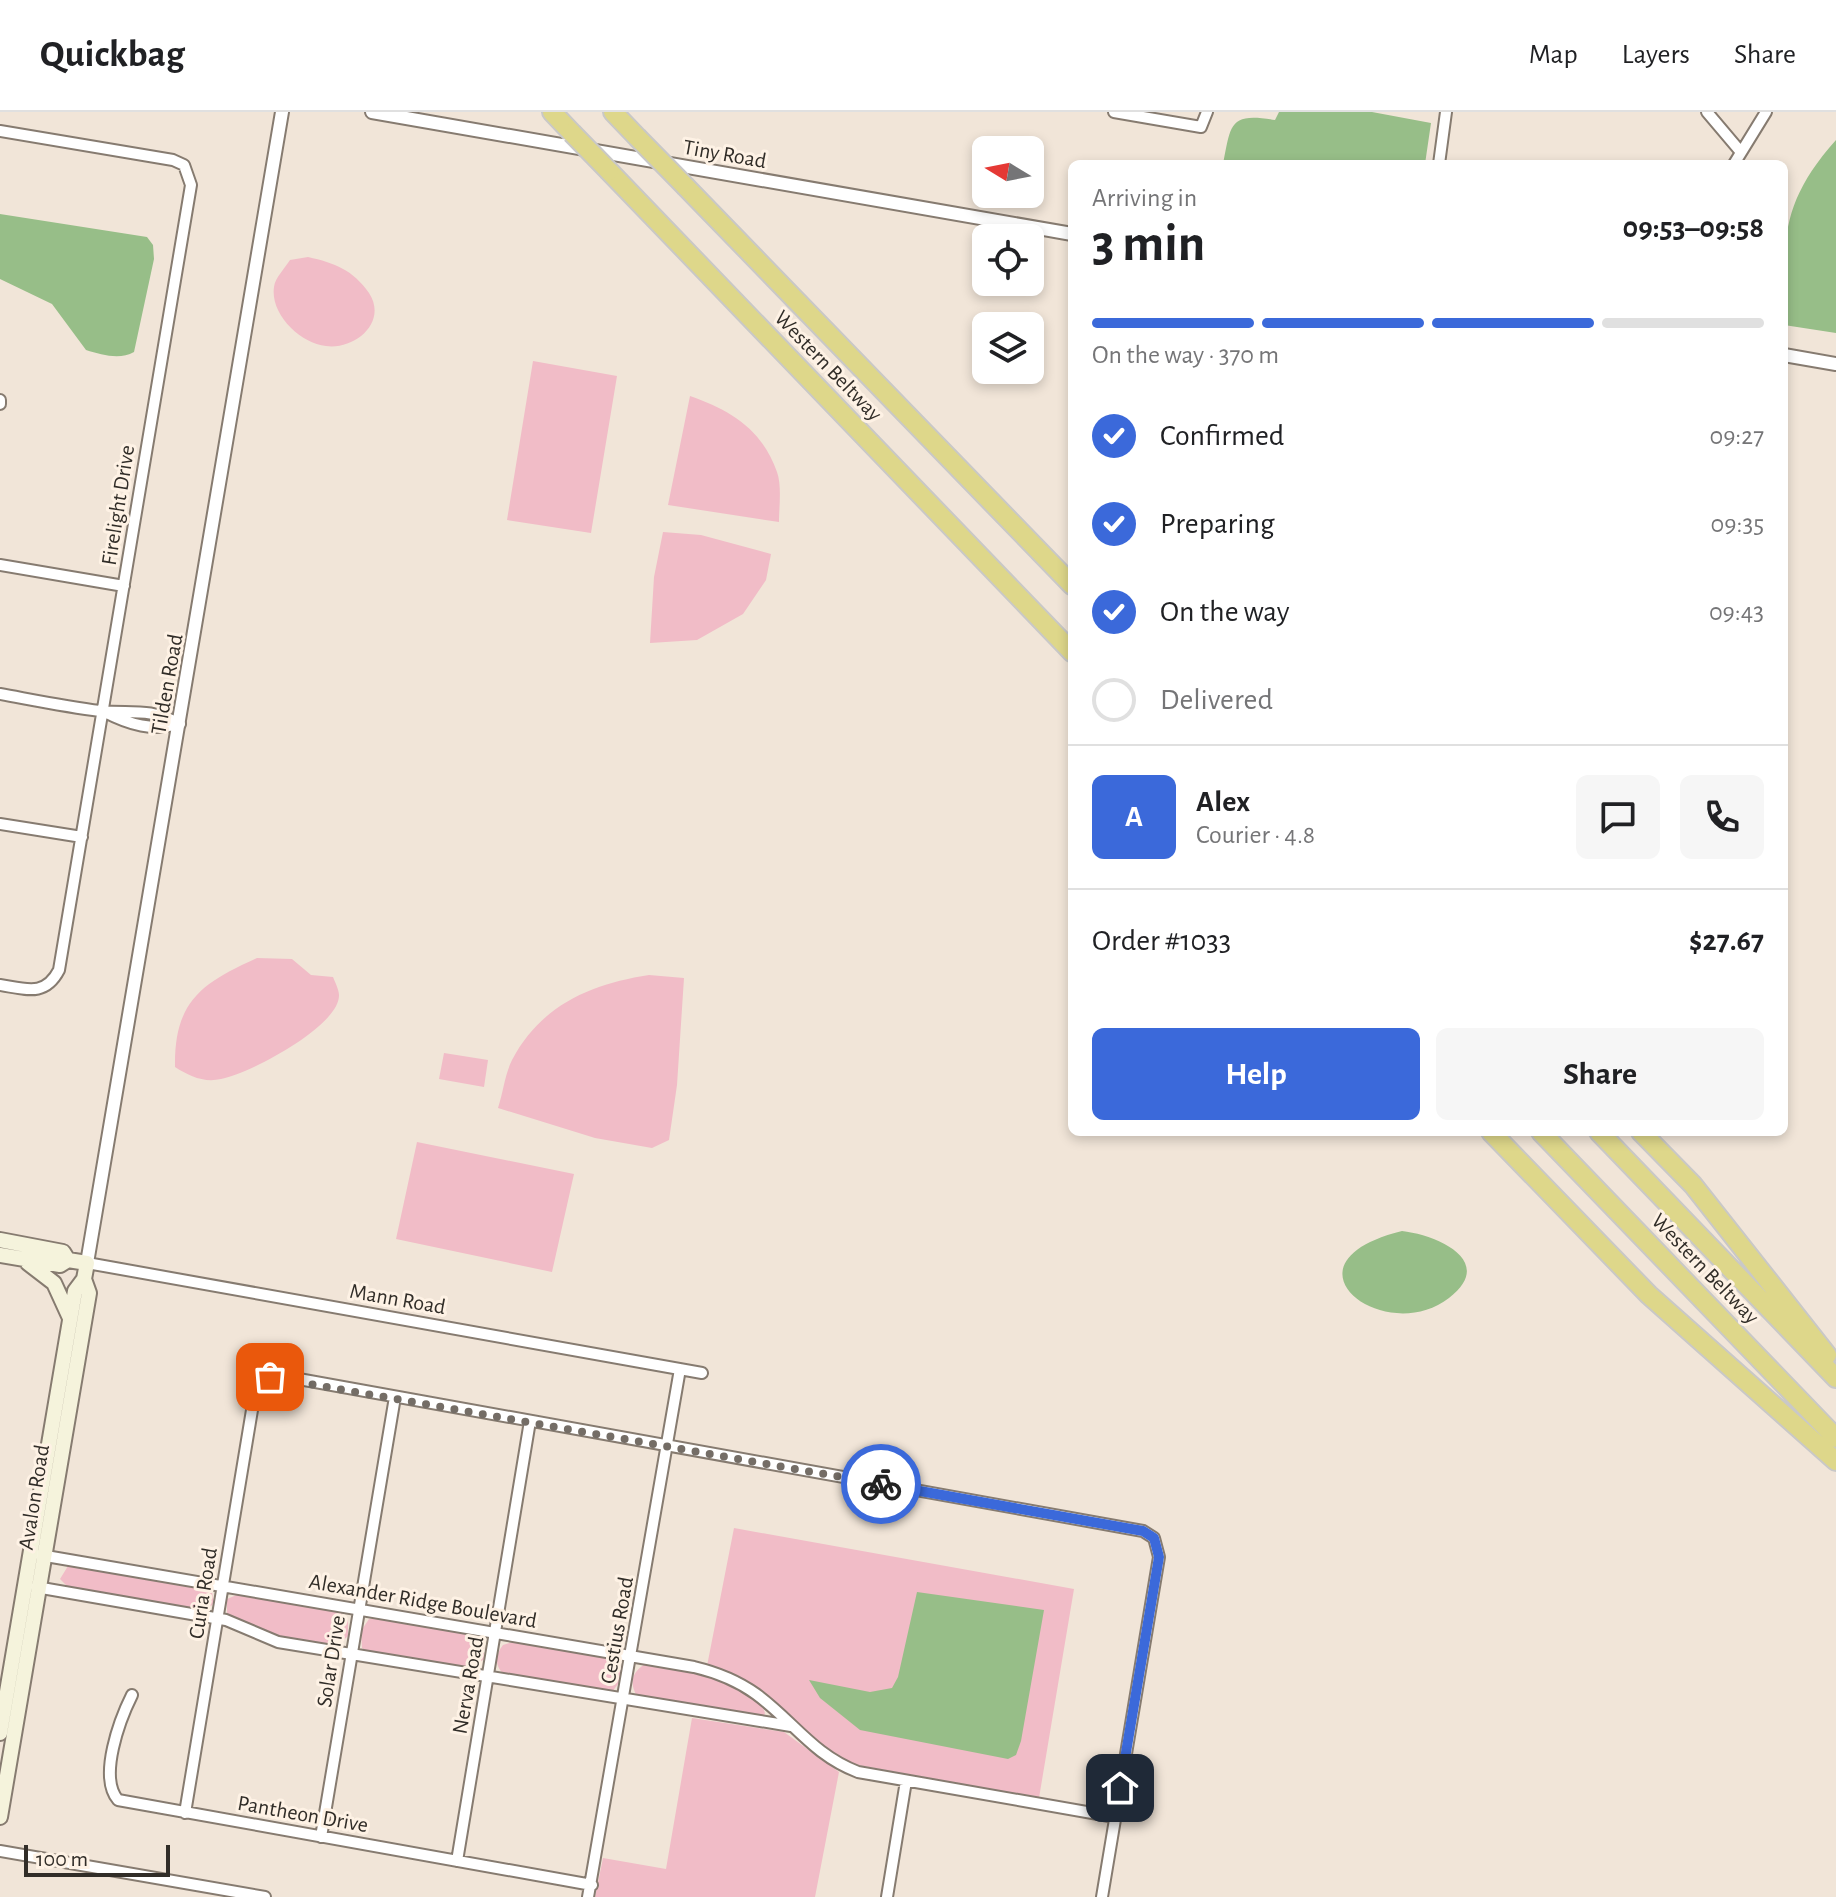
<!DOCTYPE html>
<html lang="en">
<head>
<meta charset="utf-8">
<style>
	body { margin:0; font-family:"Alegreya Sans",sans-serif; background:#f6f6f6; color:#202124; height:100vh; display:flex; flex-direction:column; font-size:30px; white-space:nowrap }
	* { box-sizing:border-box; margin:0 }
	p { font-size:26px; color:#757577 }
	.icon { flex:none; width:44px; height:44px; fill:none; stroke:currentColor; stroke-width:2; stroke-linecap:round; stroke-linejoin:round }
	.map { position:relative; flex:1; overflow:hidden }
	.panel { position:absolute; left:1068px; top:48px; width:720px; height:976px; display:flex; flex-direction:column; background:#fff; border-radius:12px; box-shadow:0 4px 12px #0003 }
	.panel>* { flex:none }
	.needle { width:52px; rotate:280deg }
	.fabs { position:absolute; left:972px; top:24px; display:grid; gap:16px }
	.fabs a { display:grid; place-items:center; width:72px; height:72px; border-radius:12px; background:#fff; box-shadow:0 4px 12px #0003; font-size:40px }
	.scale { position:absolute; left:24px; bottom:20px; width:146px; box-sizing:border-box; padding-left:8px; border:4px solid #312d28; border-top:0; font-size:22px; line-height:28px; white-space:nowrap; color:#312d28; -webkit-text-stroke:6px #fef2e5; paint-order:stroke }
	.pin { position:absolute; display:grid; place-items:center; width:68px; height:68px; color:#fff; margin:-34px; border-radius:16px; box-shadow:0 4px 12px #0006 }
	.courier { position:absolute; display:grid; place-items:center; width:80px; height:80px; margin:-40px; border:6px solid #3b69da; border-radius:50%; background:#fff; color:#222; box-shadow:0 2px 10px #0007 }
	.head em { font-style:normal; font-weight:700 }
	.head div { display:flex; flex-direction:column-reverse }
	.head { display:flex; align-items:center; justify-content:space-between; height:136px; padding:0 24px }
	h1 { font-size:52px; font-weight:700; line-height:60px }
	.bar { display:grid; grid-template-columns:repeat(4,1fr); gap:12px 8px; align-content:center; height:96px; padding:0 24px }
	.bar i { height:10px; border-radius:6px; background:#e0e0e0 }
	.bar .on { background:#3b69da }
	.bar p { grid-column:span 4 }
	.line { display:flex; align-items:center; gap:20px; padding:0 24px; border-top:2px solid #e0e0e0 }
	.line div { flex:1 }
	.round { display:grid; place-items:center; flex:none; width:84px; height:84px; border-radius:12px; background:#f6f6f6 }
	ol { padding:0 24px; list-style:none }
	li { display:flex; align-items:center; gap:24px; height:88px }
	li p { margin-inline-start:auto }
	li .icon { padding:8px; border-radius:50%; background:#3b69da; color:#fff; stroke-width:4 }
	li:last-child { color:#757577 }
	li i { width:44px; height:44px; border:4px solid #e0e0e0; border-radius:50% }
	.action { display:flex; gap:16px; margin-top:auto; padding:16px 24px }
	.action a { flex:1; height:92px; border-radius:12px; background:#3b69da; color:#fff; font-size:32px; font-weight:700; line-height:92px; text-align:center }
	.action a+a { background:#f6f6f6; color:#202124 }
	header { display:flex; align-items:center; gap:48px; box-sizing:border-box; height:112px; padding:0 40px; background:#fff; border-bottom:2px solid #e0e0e0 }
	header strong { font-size:38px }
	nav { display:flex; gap:44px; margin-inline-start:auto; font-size:28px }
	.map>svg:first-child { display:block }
	.green { fill:#f1bcc7 }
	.water { fill:#97be88 }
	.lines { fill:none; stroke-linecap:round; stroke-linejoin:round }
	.minor-casing { stroke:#867b70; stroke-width:14 }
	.tertiary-casing { stroke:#867b70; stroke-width:16 }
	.secondary-casing { stroke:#867b70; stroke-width:18 }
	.motorway-casing { stroke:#c9c8c7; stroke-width:22 }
	.minor { stroke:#fff; stroke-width:10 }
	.tertiary { stroke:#fff; stroke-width:12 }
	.secondary { stroke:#f5f3dc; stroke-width:14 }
	.motorway { stroke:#ded78a; stroke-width:18 }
	.motorway-bridge-casing { stroke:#c9c8c7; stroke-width:22; stroke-linecap:butt }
	.motorway-bridge { stroke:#ded78a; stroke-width:18 }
	.done { stroke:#746d66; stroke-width:8; stroke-dasharray:0 14.4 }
	.route { stroke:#3b69da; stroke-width:10 }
	.labels { text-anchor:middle; stroke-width:6; stroke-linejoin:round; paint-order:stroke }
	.street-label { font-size:22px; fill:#312d28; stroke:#fef2e5 }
</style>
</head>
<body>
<header>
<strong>Quickbag</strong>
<nav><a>Map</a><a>Layers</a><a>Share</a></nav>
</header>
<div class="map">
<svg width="1836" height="1785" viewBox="0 0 1836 1785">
	<rect width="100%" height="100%" fill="#f1e5d8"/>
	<!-- green -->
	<path class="green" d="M308 145C335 151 353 158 369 181 388 210 355 238 326 234 300 231 270 202 274 175 275 166 285 156 290 148Z
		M533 249 617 264 591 421 507 408Z
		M690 284C730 298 762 317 777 360 782 374 779 395 779 410L668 393Z
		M663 420 701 423 771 442 766 468 743 502 697 528 650 531 654 465Z
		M257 846 292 847 311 863 333 865C335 870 339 878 339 883 340 914 249 962 221 967 204 971 189 964 175 955 174 890 201 871 257 846Z
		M649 863 684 866 677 973 669 1028 652 1036 595 1026 498 996C503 981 505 962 512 948 541 893 591 872 649 863Z
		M444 941 488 948 484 975 439 967Z
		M417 1030 574 1062 552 1160 396 1127Z
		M734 1416 1074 1477 1039 1686 847 1651 827 1640 800 1614 707 1554Z
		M68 1454 203 1476 212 1481 214 1490 209 1497 201 1499 69 1476 60 1467Z
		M239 1482 339 1499 348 1509V1524L336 1535 280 1527 227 1502V1487Z
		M380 1506 473 1522 484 1532V1547L470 1558 368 1541 362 1536 361 1519 369 1507Z
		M516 1529 610 1545 620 1553 621 1568 612 1580 506 1564C495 1556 494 1544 503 1533Z
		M645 1552C674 1553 756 1569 765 1601L763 1606 637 1584C629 1571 632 1560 645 1552Z
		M692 1606 784 1620 839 1660 815 1785H595L603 1746 666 1757Z"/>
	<!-- water -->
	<path class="water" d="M1279 0H1372L1431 11 1425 52H1223C1231 12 1229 0 1275 8Z
		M1836 28V221L1784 213C1784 131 1778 93 1836 28Z
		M0 102 147 125 153 133 154 147 134 240C120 248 102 243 86 238L52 192 0 167Z
		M1402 1119C1437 1123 1497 1149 1449 1186 1384 1236 1273 1151 1402 1119Z
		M917 1480 1044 1498 1021 1629 1016 1643 1008 1647 860 1618 820 1586 809 1568 870 1580 892 1576 898 1565Z"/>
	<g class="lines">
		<!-- minor casing -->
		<g class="minor-casing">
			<path id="minor" d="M1114 0 1201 15 1207 0
				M1707 0 1740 39
				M0 19 173 48 184 53 191 73 59 858C45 885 26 877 0 873
				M1439 52 1446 0
				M1734 52 1766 0
				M0 288V292
				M0 453 124 474
				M0 582C33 588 67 595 100 599 133 602 147 595 180 612
				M105 600C130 613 152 619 180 612
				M0 712 82 725
				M87 1151 702 1261
				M40 1443 694 1555C715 1560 738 1569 756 1582 793 1609 813 1643 858 1660L1115 1705
				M36 1475 226 1508 278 1530 791 1614
				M132 1583C120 1607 98 1665 118 1688L592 1773
				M185 1701 255 1280 262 1269 282 1264 1143 1419 1154 1426 1159 1445 1102 1785
				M321 1725 395 1285
				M0 1739 265 1785
				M457 1749 530 1309
				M588 1785 680 1257
				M887 1785 906 1669"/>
		</g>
		<!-- tertiary casing -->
		<g class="tertiary-casing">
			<path id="tertiary" d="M372 0 1072 122
				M1784 243 1836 252
				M87 1151 282 0"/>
		</g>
		<!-- secondary casing -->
		<g class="secondary-casing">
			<path id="secondary" d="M0 1128 63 1140 68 1148
				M0 1143 60 1153 68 1148 87 1151 84 1167 75 1179 0 1621
				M28 1151 54 1171 70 1206
				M0 1705 89 1181 84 1167"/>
		</g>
		<!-- motorway casing -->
		<g class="motorway-casing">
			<path id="motorway" d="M552 0 572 21
				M613 0 637 25
				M609 59 1072 540
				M686 75 1072 473
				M1491 1020 1649 1183 1836 1349
				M1541 1020 1836 1326
				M1599 1020 1836 1266
				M1641 1020 1693 1073 1827 1243"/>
		</g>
		<!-- minor -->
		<use href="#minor" class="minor"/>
		<!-- tertiary -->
		<use href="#tertiary" class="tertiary"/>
		<!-- secondary -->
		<use href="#secondary" class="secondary"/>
		<!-- motorway -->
		<use href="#motorway" class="motorway"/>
		<!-- motorway-bridge casing -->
		<g class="motorway-bridge-casing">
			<path id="motorway-bridge" d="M572 21 609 59
				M637 25 686 75"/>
		</g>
		<!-- motorway-bridge -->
		<use href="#motorway-bridge" class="motorway-bridge"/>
	</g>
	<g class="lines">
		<!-- done -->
		<path class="done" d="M270 1265 881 1372"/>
		<!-- route -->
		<path class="route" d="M881 1372 1143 1419 1154 1426 1159 1445 1120 1676"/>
	</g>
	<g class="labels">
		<!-- street labels -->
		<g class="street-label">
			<text transform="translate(725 41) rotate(10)" y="8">Tiny Road</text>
			<text transform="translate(829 253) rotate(46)" y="8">Western Beltway</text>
			<text transform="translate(117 393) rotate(-81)" y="8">Firelight Drive</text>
			<text transform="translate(166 572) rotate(-80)" y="8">Tilden Road</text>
			<text transform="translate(1706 1156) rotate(46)" y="8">Western Beltway</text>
			<text transform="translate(398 1186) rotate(10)" y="8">Mann Road</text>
			<text transform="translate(33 1385) rotate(-81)" y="8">Avalon Road</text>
			<text transform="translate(202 1481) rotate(-81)" y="8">Curia Road</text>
			<text transform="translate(423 1488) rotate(10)" y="8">Alexander Ridge Boulevard</text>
			<text transform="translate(616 1518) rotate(-80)" y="8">Cestius Road</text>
			<text transform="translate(330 1549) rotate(-81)" y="8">Solar Drive</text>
			<text transform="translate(467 1573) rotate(-80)" y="8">Nerva Road</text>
			<text transform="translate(303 1701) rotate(10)" y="8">Pantheon Drive</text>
		</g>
	</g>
</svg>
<div class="fabs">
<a><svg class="needle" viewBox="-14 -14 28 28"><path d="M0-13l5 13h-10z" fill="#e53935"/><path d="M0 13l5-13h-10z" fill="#757577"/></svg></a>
<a><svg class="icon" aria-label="locate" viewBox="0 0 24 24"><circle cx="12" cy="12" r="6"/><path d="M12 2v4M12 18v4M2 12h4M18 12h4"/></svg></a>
<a><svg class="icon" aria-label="layers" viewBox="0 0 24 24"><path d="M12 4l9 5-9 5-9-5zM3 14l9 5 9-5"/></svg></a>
</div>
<div class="scale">100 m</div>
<div class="pin" style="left:270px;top:1265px;background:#ea580c"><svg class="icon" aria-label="bag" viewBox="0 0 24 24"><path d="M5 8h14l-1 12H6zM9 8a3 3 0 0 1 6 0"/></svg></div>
<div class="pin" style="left:1120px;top:1676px;background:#1f2937"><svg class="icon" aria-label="home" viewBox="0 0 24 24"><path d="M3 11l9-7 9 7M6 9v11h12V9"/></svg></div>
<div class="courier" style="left:881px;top:1372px"><svg class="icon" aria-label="bike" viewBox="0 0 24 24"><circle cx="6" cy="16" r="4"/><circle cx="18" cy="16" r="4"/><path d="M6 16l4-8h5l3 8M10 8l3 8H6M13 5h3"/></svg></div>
<section class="panel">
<div class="head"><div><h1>3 min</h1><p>Arriving in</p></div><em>09:53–09:58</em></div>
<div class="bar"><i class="on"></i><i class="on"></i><i class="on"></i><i></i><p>On the way · 370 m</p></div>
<ol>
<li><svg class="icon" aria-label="check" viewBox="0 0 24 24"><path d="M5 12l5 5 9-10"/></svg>Confirmed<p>09:27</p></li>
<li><svg class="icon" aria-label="check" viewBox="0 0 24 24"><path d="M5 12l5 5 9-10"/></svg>Preparing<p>09:35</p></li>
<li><svg class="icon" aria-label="check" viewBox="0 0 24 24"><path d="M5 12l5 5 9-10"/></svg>On the way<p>09:43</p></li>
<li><i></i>Delivered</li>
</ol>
<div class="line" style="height:144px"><b class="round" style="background:#3b69da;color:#fff">A</b><div><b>Alex</b><p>Courier · 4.8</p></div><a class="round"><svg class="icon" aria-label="chat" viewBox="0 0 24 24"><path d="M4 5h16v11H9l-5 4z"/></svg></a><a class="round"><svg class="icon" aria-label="phone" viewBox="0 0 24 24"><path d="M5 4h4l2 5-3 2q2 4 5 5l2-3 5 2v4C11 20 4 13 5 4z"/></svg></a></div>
<div class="line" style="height:104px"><div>Order #1033</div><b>$27.67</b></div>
<div class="action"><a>Help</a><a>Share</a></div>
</section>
</div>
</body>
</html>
